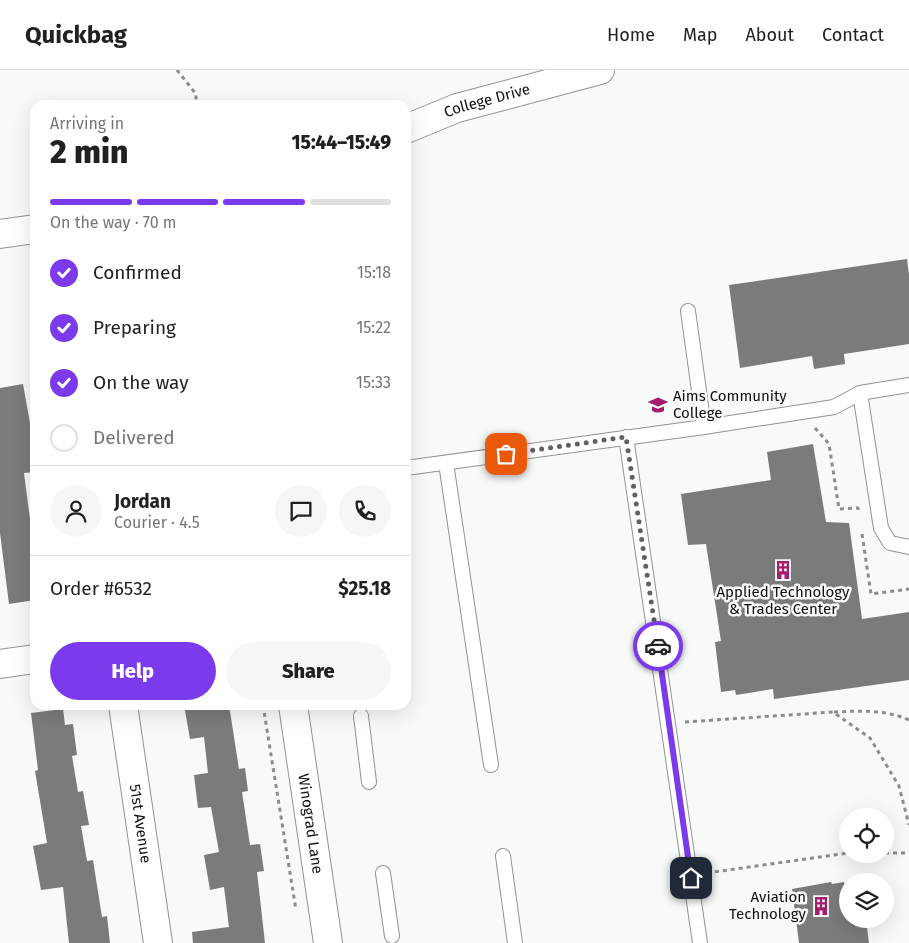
<!DOCTYPE html>
<html lang="en">
<head>
<meta charset="utf-8">
<style>
	body { margin:0; font-family:"Fira Sans",sans-serif; background:#f6f6f6; color:#202124; height:100vh; display:flex; flex-direction:column; font-size:19px; white-space:nowrap }
	* { box-sizing:border-box; margin:0 }
	p { font-size:16px; color:#757577 }
	.icon { flex:none; width:28px; height:28px; fill:none; stroke:currentColor; stroke-width:2; stroke-linecap:round; stroke-linejoin:round }
	.map { position:relative; flex:1; overflow:hidden }
	.panel { position:absolute; left:30px; top:30px; width:381px; height:610px; display:flex; flex-direction:column; background:#fff; border-radius:15px; box-shadow:0 5px 20px #0002 }
	.panel>* { flex:none }
	.controls { position:absolute; left:839px; top:738px; display:grid; gap:10px }
	.controls a { display:grid; place-items:center; width:55px; height:55px; border-radius:50%; background:#fff; box-shadow:0 5px 20px #0002; font-size:25px }
	.pin { position:absolute; display:grid; place-items:center; width:42px; height:42px; color:#fff; margin:-21px; border-radius:10px; box-shadow:0 2px 8px #0006 }
	.courier { position:absolute; display:grid; place-items:center; width:50px; height:50px; margin:-25px; border:4px solid #7c3aed; border-radius:50%; background:#fff; color:#222; box-shadow:0 1px 6px #0007 }
	.overview em { font-style:normal; font-weight:800 }
	.overview div { display:flex; flex-direction:column-reverse }
	.overview { display:flex; align-items:center; justify-content:space-between; height:85px; padding:0 20px }
	h1 { font-size:32px; font-weight:800; line-height:38px }
	.bar { display:grid; grid-template-columns:repeat(4,1fr); gap:8px 5px; align-content:center; height:60px; padding:0 20px }
	.bar i { height:6px; border-radius:4px; background:#e0e0e0 }
	.bar .current { background:#7c3aed }
	.bar p { grid-column:span 4 }
	.line { display:flex; align-items:center; gap:12px; padding:0 20px; border-top:1px solid #e0e0e0 }
	.line div { flex:1 }
	.round { display:grid; place-items:center; flex:none; width:52px; height:52px; border-radius:26px; background:#f6f6f6 }
	ol { padding:0 20px; list-style:none }
	li { display:flex; align-items:center; gap:15px; height:55px }
	li p { margin-inline-start:auto }
	li .icon { padding:5px; border-radius:50%; background:#7c3aed; color:#fff; stroke-width:4 }
	li:last-child { color:#757577 }
	li i { width:28px; height:28px; border:2px solid #e0e0e0; border-radius:50% }
	.action { display:flex; gap:10px; margin-top:auto; padding:10px 20px }
	.action a { flex:1; height:58px; border-radius:30px; background:#7c3aed; color:#fff; font-size:20px; font-weight:800; line-height:58px; text-align:center }
	.action a+a { background:#f6f6f6; color:#202124 }
	header { display:flex; align-items:center; gap:30px; box-sizing:border-box; height:70px; padding:0 25px; background:#fff; border-bottom:1px solid #e0e0e0 }
	header strong { font-size:24px }
	nav { display:flex; gap:28px; margin-inline-start:auto; font-size:18px }
	.map>svg:first-child { display:block }
	.building { fill:#797c7a }
	.lines { fill:none; stroke-linecap:round; stroke-linejoin:round }
	.service-casing { stroke:#909391; stroke-width:16 }
	.minor-casing { stroke:#909391; stroke-width:30 }
	.tertiary-casing { stroke:#909391; stroke-width:30 }
	.path { stroke:#8b8d8c; stroke-width:3; stroke-dasharray:4 4; stroke-linecap:butt }
	.service { stroke:#fff; stroke-width:14 }
	.minor { stroke:#fff; stroke-width:28 }
	.tertiary { stroke:#fff; stroke-width:28 }
	.done { stroke:#606261; stroke-width:5; stroke-dasharray:0 9 }
	.route { stroke:#7c3aed; stroke-width:6 }
	.labels { text-anchor:middle; stroke-width:5; stroke-linejoin:round; paint-order:stroke }
	.street-label { font-size:15px; fill:#0f1010; stroke:#f7faf8 }
	.poi-label { font-size:15px; fill:#0f1010; stroke:#f7faf8; text-anchor:start }
</style>
</head>
<body>
<header>
<strong>Quickbag</strong>
<nav><a>Home</a><a>Map</a><a>About</a><a>Contact</a></nav>
</header>
<div class="map">
<svg width="909" height="873" viewBox="0 0 909 873">
	<rect width="100%" height="100%" fill="#f7faf8"/>
	<!-- building -->
	<path class="building" d="M907 189 909 205V274L844 284 845 294 814 299 812 286 740 298 729 215Z
		M23 314 30 353H34L35 366V402L24 403 30 449 35 448V471L32 472 35 495V530L9 534 0 463V318Z
		M813 374 826 452 849 453 862 549 909 542V610L774 629 773 619 736 625 735 620 721 622 715 572 721 571 706 474 688 475 681 424 771 410 767 382Z
		M184 635H229L239 699 245 698 248 721 242 722 250 775 260 774 264 801 257 802 265 873H193L192 862 229 857 224 817 210 820 204 785 219 782 211 737 198 738 194 705 208 703 204 667 190 669Z
		M63 639 65 655 73 654 77 685 72 686 78 722 83 721 89 755 81 756 87 791 93 790 102 847 107 846 110 873H69L63 817 41 820 33 776 47 773 35 701 38 700 31 643Z
		M831 812 832 814 844 812 848 828V849H866L869 873H799L792 819Z"/>
	<g class="lines">
		<!-- service casing -->
		<g class="service-casing">
			<path id="service" d="M688 241 704 357
				M860 323 881 458 890 473 909 477
				M626 367 700 873
				M446 393 491 695
				M406 398 704 357 834 337 860 323 909 315
				M361 646 369 712
				M503 786 515 873
				M383 803 392 866"/>
		</g>
		<!-- minor casing -->
		<g class="minor-casing">
			<g id="minor">
				<path d="M0 164 35 159"/>
				<path d="M0 594 35 589"/>
				<path id="s1" d="M123 635 158 873"/>
			</g>
		</g>
		<!-- tertiary casing -->
		<g class="tertiary-casing">
			<g id="tertiary">
				<path id="s2" d="M406 59 457 38 600 0"/>
				<path id="s3" d="M293 635 328 873"/>
			</g>
		</g>
		<!-- path -->
		<path class="path" d="M177 0 196 24V35
			M815 358 829 374 839 439 858 438 859 441
			M862 464 871 524 909 519
			M263 635 296 840
			M834 642C860 641 884 639 909 650
			M685 652 833 642 870 668 899 716 909 755
			M885 783H909
			M707 803 848 783"/>
		<!-- service -->
		<use href="#service" class="service"/>
		<!-- minor -->
		<use href="#minor" class="minor"/>
		<!-- tertiary -->
		<use href="#tertiary" class="tertiary"/>
	</g>
	<g class="lines">
		<!-- done -->
		<path class="done" d="M506 384 626 367 658 576"/>
		<!-- route -->
		<path class="route" d="M658 576 691 808"/>
	</g>
	<!-- icons -->
	<defs>
		<g id="university-bare" transform="scale(1.5)"><path d="M0-5L7-2L0 1L-7-2ZM-4 1L0 2.5L4 1V4Q0 6-4 4Z" fill="#a31f6d" stroke="#f7faf8" stroke-width="2.5" paint-order="stroke"/></g>
		<g id="building-bare" transform="scale(1.5)"><path d="M-4-6H4V6H1V3H-1V6H-4ZM-2.5-4.3h1.7v1.8h-1.7ZM.8-4.3h1.7v1.8H.8ZM-2.5-1h1.7V.8h-1.7ZM.8-1h1.7V.8H.8Z" fill="#a31f6d" stroke="#f7faf8" stroke-width="2.5" paint-order="stroke"/></g>
	</defs>
	<g fill-rule="evenodd">
		<use href="#university-bare" x="658" y="335"/>
		<use href="#building-bare" x="783" y="500"/>
		<use href="#building-bare" x="821" y="836"/>
	</g>
	<g class="labels">
		<!-- street labels -->
		<g class="street-label">
			<text dy="5" stroke="none"><textPath href="#s2" startOffset="86">College Drive</textPath></text>
			<text dy="5" stroke="none"><textPath href="#s1" startOffset="120">51st Avenue</textPath></text>
			<text dy="5" stroke="none"><textPath href="#s3" startOffset="120">Winograd Lane</textPath></text>
		</g>
		<!-- poi labels -->
		<g class="poi-label">
			<text x="673" y="331">Aims Community<tspan x="673" dy="17">College</tspan></text>
			<text x="783" y="527" text-anchor="middle">Applied Technology<tspan x="783" dy="17">&amp; Trades Center</tspan></text>
			<text x="806" y="832" text-anchor="end">Aviation<tspan x="806" dy="17">Technology</tspan></text>
		</g>
	</g>
</svg>
<div class="controls">
<a><svg class="icon" aria-label="locate" viewBox="0 0 24 24"><circle cx="12" cy="12" r="6"/><path d="M12 2v4M12 18v4M2 12h4M18 12h4"/></svg></a>
<a><svg class="icon" aria-label="layers" viewBox="0 0 24 24"><path d="M12 4l9 5-9 5-9-5zM3 14l9 5 9-5"/></svg></a>
</div>
<div class="pin" style="left:506px;top:384px;background:#ea580c"><svg class="icon" aria-label="bag" viewBox="0 0 24 24"><path d="M5 8h14l-1 12H6zM9 8a3 3 0 0 1 6 0"/></svg></div>
<div class="pin" style="left:691px;top:808px;background:#1f2937"><svg class="icon" aria-label="home" viewBox="0 0 24 24"><path d="M3 11l9-7 9 7M6 9v11h12V9"/></svg></div>
<div class="courier" style="left:658px;top:576px"><svg class="icon" aria-label="car" viewBox="0 0 24 24"><path d="M5 17H2v-5l4-1 3-4h7l3 4 3 1v5h-3M9 17h6M6 11h13"/><circle cx="7" cy="17" r="2"/><circle cx="17" cy="17" r="2"/></svg></div>
<section class="panel">
<div class="overview"><div><h1>2 min</h1><p>Arriving in</p></div><em>15:44–15:49</em></div>
<div class="bar"><i class="current"></i><i class="current"></i><i class="current"></i><i></i><p>On the way · 70 m</p></div>
<ol>
<li><svg class="icon" aria-label="check" viewBox="0 0 24 24"><path d="M5 12l5 5 9-10"/></svg>Confirmed<p>15:18</p></li>
<li><svg class="icon" aria-label="check" viewBox="0 0 24 24"><path d="M5 12l5 5 9-10"/></svg>Preparing<p>15:22</p></li>
<li><svg class="icon" aria-label="check" viewBox="0 0 24 24"><path d="M5 12l5 5 9-10"/></svg>On the way<p>15:33</p></li>
<li><i></i>Delivered</li>
</ol>
<div class="line" style="height:90px"><a class="round"><svg class="icon" aria-label="person" viewBox="0 0 24 24"><circle cx="12" cy="8" r="4"/><path d="M4 21q1-7 8-7t8 7"/></svg></a><div><b>Jordan</b><p>Courier · 4.5</p></div><a class="round"><svg class="icon" aria-label="chat" viewBox="0 0 24 24"><path d="M4 5h16v11H9l-5 4z"/></svg></a><a class="round"><svg class="icon" aria-label="phone" viewBox="0 0 24 24"><path d="M5 4h4l2 5-3 2q2 4 5 5l2-3 5 2v4C11 20 4 13 5 4z"/></svg></a></div>
<div class="line" style="height:65px"><div>Order #6532</div><b>$25.18</b></div>
<div class="action"><a>Help</a><a>Share</a></div>
</section>
</div>
</body>
</html>
